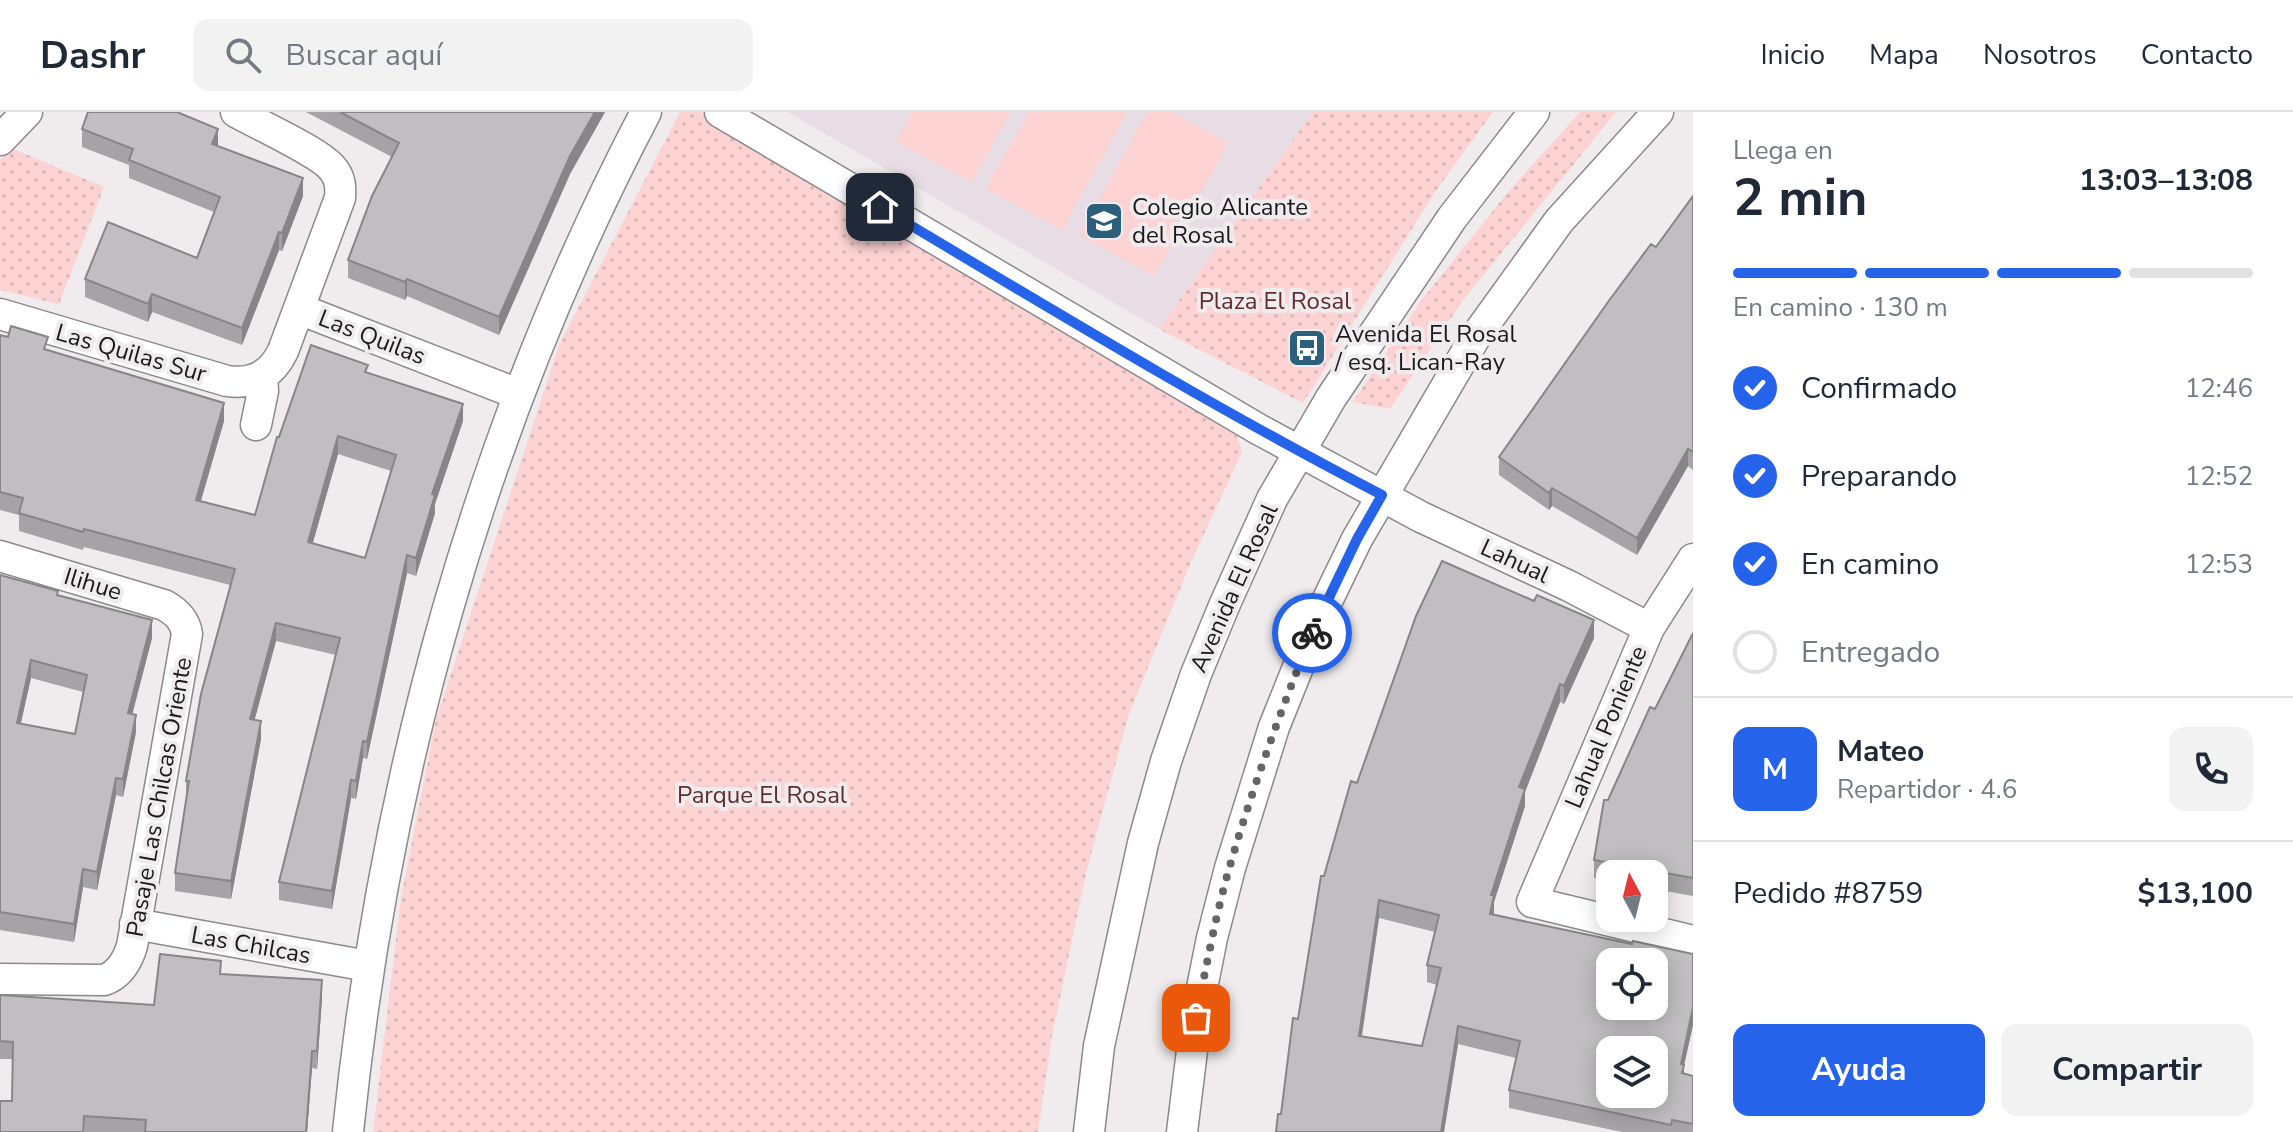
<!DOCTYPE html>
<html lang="es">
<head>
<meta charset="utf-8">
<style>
	body { margin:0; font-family:"Nunito Sans",sans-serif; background:#f2f2f3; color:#1f2937; height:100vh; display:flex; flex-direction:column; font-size:30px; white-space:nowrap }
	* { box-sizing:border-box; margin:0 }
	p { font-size:26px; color:#747a83 }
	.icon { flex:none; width:44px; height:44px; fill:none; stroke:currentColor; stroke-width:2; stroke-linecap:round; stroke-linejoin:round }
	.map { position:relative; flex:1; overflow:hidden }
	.panel { display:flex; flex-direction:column; background:#fff; width:600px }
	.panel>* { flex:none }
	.needle { width:52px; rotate:353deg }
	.fabs { position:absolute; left:1596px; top:748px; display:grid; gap:16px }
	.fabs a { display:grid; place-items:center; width:72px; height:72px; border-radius:16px; background:#fff; box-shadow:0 4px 20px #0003; font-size:40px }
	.pin { position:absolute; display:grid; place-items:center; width:68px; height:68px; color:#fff; margin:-34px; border-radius:16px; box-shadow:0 4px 12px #0006 }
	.courier { position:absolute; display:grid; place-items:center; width:80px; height:80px; margin:-40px; border:6px solid #2563eb; border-radius:50%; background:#fff; color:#222; box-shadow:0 2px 10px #0007 }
	.summary em { font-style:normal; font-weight:700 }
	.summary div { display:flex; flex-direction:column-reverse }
	.summary { display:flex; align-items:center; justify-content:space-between; height:136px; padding:0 40px }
	h1 { font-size:52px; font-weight:700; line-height:60px }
	.bar { display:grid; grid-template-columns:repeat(4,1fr); gap:12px 8px; align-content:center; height:96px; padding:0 40px }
	.bar i { height:10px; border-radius:6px; background:#e0e1e3 }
	.bar .selected { background:#2563eb }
	.bar p { grid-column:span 4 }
	.line { display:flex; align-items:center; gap:20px; padding:0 40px; border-top:2px solid #e0e1e3 }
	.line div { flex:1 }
	.round { display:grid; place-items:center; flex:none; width:84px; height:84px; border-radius:16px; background:#f2f2f3 }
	ol { padding:0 40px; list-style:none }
	li { display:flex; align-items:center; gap:24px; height:88px }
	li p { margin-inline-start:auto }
	li .icon { padding:8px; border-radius:50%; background:#2563eb; color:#fff; stroke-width:4 }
	li:last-child { color:#747a83 }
	li i { width:44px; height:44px; border:4px solid #e0e1e3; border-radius:50% }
	.button { display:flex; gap:16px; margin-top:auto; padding:16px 40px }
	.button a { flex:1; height:92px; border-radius:16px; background:#2563eb; color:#fff; font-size:32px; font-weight:700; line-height:92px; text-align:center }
	.button a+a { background:#f2f2f3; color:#1f2937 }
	header { display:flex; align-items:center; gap:48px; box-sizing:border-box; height:112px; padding:0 40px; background:#fff; border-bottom:2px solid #e0e1e3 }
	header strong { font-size:38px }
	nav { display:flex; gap:44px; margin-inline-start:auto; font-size:28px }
	.search { width:560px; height:72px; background:#f2f2f3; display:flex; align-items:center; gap:20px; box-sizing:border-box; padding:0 28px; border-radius:16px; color:#747a83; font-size:30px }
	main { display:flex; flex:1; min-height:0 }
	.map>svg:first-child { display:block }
	.built { fill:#e8dde4 }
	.grass { fill:url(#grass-dots) }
	.pitch { fill:#fcd3d2 }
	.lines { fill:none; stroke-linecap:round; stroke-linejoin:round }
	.street-casing { stroke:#8c888b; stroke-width:33 }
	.street { stroke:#fff; stroke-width:30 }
	.wall { fill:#a5a3a6; fill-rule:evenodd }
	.shaded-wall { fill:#868587 }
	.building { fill:#c0bec1; stroke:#868587; stroke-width:2; fill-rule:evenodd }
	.done { stroke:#666465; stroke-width:8; stroke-dasharray:0 14.4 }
	.route { stroke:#2563eb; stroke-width:10 }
	.labels { text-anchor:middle; stroke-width:8; stroke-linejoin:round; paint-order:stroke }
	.poi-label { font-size:24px; fill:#1b1a1b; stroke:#f0ecee; text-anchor:start }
	.park-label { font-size:24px; fill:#612c2d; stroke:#f0ecee }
	.street-label { font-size:24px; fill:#1b1a1b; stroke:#f0ecee }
</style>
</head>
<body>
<header>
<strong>Dashr</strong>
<div class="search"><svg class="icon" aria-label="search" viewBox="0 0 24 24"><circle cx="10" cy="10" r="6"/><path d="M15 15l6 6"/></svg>Buscar aquí</div>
<nav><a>Inicio</a><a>Mapa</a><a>Nosotros</a><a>Contacto</a></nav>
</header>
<main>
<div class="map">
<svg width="1693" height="1020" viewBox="0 0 1693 1020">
	<defs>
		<pattern id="grass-dots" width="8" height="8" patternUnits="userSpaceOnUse" patternTransform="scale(2)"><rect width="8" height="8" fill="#fcd3d2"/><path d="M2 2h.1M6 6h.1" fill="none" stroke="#d7b5b4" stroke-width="1.8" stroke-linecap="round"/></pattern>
	</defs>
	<rect width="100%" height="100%" fill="#f0ecee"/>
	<!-- built -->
	<path class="built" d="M788 0H1313L1159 217Z"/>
	<!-- grass -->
	<path class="grass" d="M680 0H700L1237 324 1242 340 1191 450 1129 602 1086 761 1052 924 1038 1020H373L401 786 436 608 559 233Z
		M1313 0H1493L1435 80 1303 291 1159 217Z
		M1580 0H1616L1464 187 1390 297 1353 290 1421 189 1508 80Z
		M11 36 104 75 59 192 0 178V48Z"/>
	<!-- pitch -->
	<path class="pitch" d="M912 0H1010L972 70 896 29Z
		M1029 0H1127L1062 118 986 77Z
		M1147 0H1172L1229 31 1154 164 1079 123Z"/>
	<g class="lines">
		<!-- street casing -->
		<g class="street-casing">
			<path id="street" d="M720 0 1258 317 1421 405 1569 474 1649 516
				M0 28 27 0
				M299 197 518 282
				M0 202 227 269C254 273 272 262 283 239L340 86C341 74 340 65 332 56 319 40 257 12 236 0
				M256 313 263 279 262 265
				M0 444 164 493C177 500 185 508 187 522L132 834C127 850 119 863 104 868L0 867
				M1693 447 1649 516 1532 790 1693 829
				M135 812 368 854
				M348 1020C384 665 480 316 646 0
				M1089 1020 1099 934 1143 731 1166 649 1196 562 1224 494 1272 387 1331 286 1452 106 1534 0
				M1182 1020 1196 906 1212 826 1230 756 1274 615 1313 518 1357 427 1474 227 1559 109 1658 0"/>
		</g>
		<!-- street -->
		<use href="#street" class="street"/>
	</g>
	<!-- wall -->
	<path class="wall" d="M306 0H605L570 62 499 223 407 184 405 188 348 166V148L392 45Z
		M82 17 218 34 303 84 282 139 279 138 242 233 152 200 148 210 85 185V167L197 146 214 100 129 66V53L82 35Z
		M1693 84V358L1688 354 1637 443 1552 394 1549 398 1499 363V345Z
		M0 223 48 239 224 309 201 389 255 403 279 325 368 261 463 309 435 392V401L416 464 407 461 367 647 363 646 356 687 351 686 332 797 279 788V770L336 543 276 529 254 608 261 627 231 787 175 779V761L186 686V669L230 473 84 435 83 438 19 419V403L0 398ZM338 342 391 359 365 446 313 431Z
		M0 463 58 483 152 526 132 602 136 620 123 685 116 683 97 778 83 775 74 830 0 818ZM31 566 83 580 75 622 20 612Z
		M1693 521V784L1654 777V762H1610V769L1594 766V748L1608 688Z
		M1594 526 1564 592 1560 590 1525 680V694L1494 790V802L1632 832 1693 842V913L1684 953V962L1693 964V1020H1622L1509 996V978L1516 946 1458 932 1444 1020H1276L1281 1002 1324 764 1357 671ZM1379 806 1435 820 1427 853V870L1437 873 1422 934 1362 924Z
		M221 862 322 886 317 957 312 956 307 1020H0L12 989 13 947H0V878V883L154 893Z"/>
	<!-- shaded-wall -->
	<path class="shaded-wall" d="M595 0H605L570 62 499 223V205L570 44Z
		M218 17V35L212 32Z
		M303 66V84L282 139V121Z
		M279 120V138L242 233V216Z
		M407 167V184L405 188V170Z
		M152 182V200L148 210V192Z
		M224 291V309L196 405V388Z
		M463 292V309L435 392V401L416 464V446L432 382Z
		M338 324V342L308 447V430Z
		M1688 337V354L1637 443V426Z
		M1552 376V394L1549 398V381Z
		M407 443V461L367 647V630Z
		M152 508V526L128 619V601Z
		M1594 508V526L1564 592V574Z
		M276 511V529L250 625V607Z
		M31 548V566L17 629V611Z
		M1560 572V590L1525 680V694L1494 790V801L1490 819 1491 783 1519 675Z
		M136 603V620L123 685V667Z
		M261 609V627L231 787V769Z
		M363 629V646L356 687V669Z
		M116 666V683L97 778V760Z
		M351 668V686L332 797V779Z
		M83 757V775L74 830V812Z
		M1379 788V806L1359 941V924Z
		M322 868V886L317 957V939Z
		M1693 895V913L1684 953V971L1681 952Z
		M1458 914V932L1444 1020H1441Z
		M312 939V956L307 1020H306Z"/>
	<!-- building -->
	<path class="building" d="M88 0H177L218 17 212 32 303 66 282 121 279 120 242 216 152 182 148 192 85 167 108 110 197 146 220 85 129 48 133 37 82 17Z
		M340 0H595L570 44 499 205 407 167 405 170 348 148 372 84 399 31Z
		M1693 84V340L1688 337 1637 426 1552 376 1549 381 1499 345 1608 190 1651 132 1656 135Z
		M11 214 48 225 44 237 224 291 196 388 255 403 277 325H279L311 233 368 253 365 260 463 292 432 382 435 383 416 446 407 443 367 630 363 629 356 669 351 668 332 779 279 770 340 526 276 511 250 607 261 609 231 769 175 761 189 669H186L201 582 235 457 84 417 83 420 19 401 23 386 0 380V223L8 225ZM338 324 396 343 365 446 308 430Z
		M1442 449 1534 489 1537 483 1594 508 1564 574 1560 572 1519 675 1525 677 1491 783H1494L1490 802 1632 832 1633 829 1693 842V895L1681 952 1684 953 1682 961 1693 964V1012L1672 1008 1671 1013 1509 978 1520 929 1458 914 1441 1020H1276L1278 1002H1281L1293 906 1298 907 1321 764H1324L1351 669 1357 671 1416 504ZM1379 788 1439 803 1427 853 1441 856 1422 934 1359 924ZM1610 850H1654V894H1610ZM1610 938H1654V982H1610Z
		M0 463 58 479 57 483 152 508 128 601 136 603 123 667 116 666 97 760 83 757 74 812 0 800ZM31 548 87 563 75 622 17 611Z
		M1693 521V766L1594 748 1604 688H1608L1650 595 1655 597Z
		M160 842 221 849 220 862 322 868 317 939H312L306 1020H145L146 1008 84 1004 83 1020H0V989H12L13 930 0 929V883L154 893Z"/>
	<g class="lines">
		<!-- done -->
		<path class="done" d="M1196 906C1206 856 1215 806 1229 757 1252 677 1281 598 1312 521"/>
		<!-- route -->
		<path class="route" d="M880 95C1046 194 1210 294 1382 383L1357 427 1312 521"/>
	</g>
	<!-- icons -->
	<defs>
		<g id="school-square" transform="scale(2)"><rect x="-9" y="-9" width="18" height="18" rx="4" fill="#2c5f7c" stroke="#f0ecee"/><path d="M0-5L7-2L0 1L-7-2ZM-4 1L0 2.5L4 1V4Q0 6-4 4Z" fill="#fff"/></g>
		<g id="bus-square" transform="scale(2)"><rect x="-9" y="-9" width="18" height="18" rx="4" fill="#2c5f7c" stroke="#f0ecee"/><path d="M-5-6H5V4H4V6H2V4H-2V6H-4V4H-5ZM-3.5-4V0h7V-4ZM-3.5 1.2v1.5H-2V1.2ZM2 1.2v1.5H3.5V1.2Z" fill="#fff"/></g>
	</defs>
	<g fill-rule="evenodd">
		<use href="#school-square" x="1104" y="109"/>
		<use href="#bus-square" x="1307" y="236"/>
	</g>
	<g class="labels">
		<!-- poi labels -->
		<g class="poi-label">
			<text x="1132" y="103">Colegio Alicante<tspan x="1132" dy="28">del Rosal</tspan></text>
			<text x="1335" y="230">Avenida El Rosal<tspan x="1335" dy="28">/ esq. Lican-Ray</tspan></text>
		</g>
		<!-- park labels -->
		<g class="park-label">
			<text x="1275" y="197">Plaza El Rosal</text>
			<text x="762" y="691">Parque El Rosal</text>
		</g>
		<!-- street labels -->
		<g class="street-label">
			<text transform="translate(372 225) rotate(21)" y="8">Las Quilas</text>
			<text transform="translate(131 241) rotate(16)" y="8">Las Quilas Sur</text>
			<text transform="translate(1515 449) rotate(25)" y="8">Lahual</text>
			<text transform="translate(93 472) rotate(17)" y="8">Ilihue</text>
			<text transform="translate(1234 476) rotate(-66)" y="8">Avenida El Rosal</text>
			<text transform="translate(1606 615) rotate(-67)" y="8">Lahual Poniente</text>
			<text transform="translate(159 685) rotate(-80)" y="8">Pasaje Las Chilcas Oriente</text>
			<text transform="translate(251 833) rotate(10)" y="8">Las Chilcas</text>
		</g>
	</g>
</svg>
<div class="fabs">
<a><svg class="needle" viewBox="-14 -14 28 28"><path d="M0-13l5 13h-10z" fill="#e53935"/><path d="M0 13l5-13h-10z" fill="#747a83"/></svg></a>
<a><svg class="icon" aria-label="locate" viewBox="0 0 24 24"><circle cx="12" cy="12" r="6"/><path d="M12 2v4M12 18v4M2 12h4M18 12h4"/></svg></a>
<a><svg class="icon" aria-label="layers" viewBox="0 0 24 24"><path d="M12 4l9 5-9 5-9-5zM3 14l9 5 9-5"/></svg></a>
</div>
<div class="pin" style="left:1196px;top:906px;background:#ea580c"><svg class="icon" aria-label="bag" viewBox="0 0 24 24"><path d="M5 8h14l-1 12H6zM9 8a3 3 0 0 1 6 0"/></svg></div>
<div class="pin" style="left:880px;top:95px;background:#1f2937"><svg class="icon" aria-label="home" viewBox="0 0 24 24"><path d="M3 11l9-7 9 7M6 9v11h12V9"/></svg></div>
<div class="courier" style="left:1312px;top:521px"><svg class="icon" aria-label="bike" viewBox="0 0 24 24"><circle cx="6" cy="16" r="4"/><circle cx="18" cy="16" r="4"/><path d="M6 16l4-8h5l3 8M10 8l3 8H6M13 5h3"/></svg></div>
</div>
<section class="panel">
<div class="summary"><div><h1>2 min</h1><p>Llega en</p></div><em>13:03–13:08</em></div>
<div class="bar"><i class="selected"></i><i class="selected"></i><i class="selected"></i><i></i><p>En camino · 130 m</p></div>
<ol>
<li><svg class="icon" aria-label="check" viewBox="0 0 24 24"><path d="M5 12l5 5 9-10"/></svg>Confirmado<p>12:46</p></li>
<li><svg class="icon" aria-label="check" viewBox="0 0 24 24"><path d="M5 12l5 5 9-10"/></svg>Preparando<p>12:52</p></li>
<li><svg class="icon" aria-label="check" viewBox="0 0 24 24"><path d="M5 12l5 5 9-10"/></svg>En camino<p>12:53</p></li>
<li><i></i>Entregado</li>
</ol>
<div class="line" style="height:144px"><b class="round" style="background:#2563eb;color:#fff">M</b><div><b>Mateo</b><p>Repartidor · 4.6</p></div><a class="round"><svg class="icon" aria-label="phone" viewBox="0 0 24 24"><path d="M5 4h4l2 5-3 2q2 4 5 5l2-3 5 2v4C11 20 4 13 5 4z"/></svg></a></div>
<div class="line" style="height:104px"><div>Pedido #8759</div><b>$13,100</b></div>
<div class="button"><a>Ayuda</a><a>Compartir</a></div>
</section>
</main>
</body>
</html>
